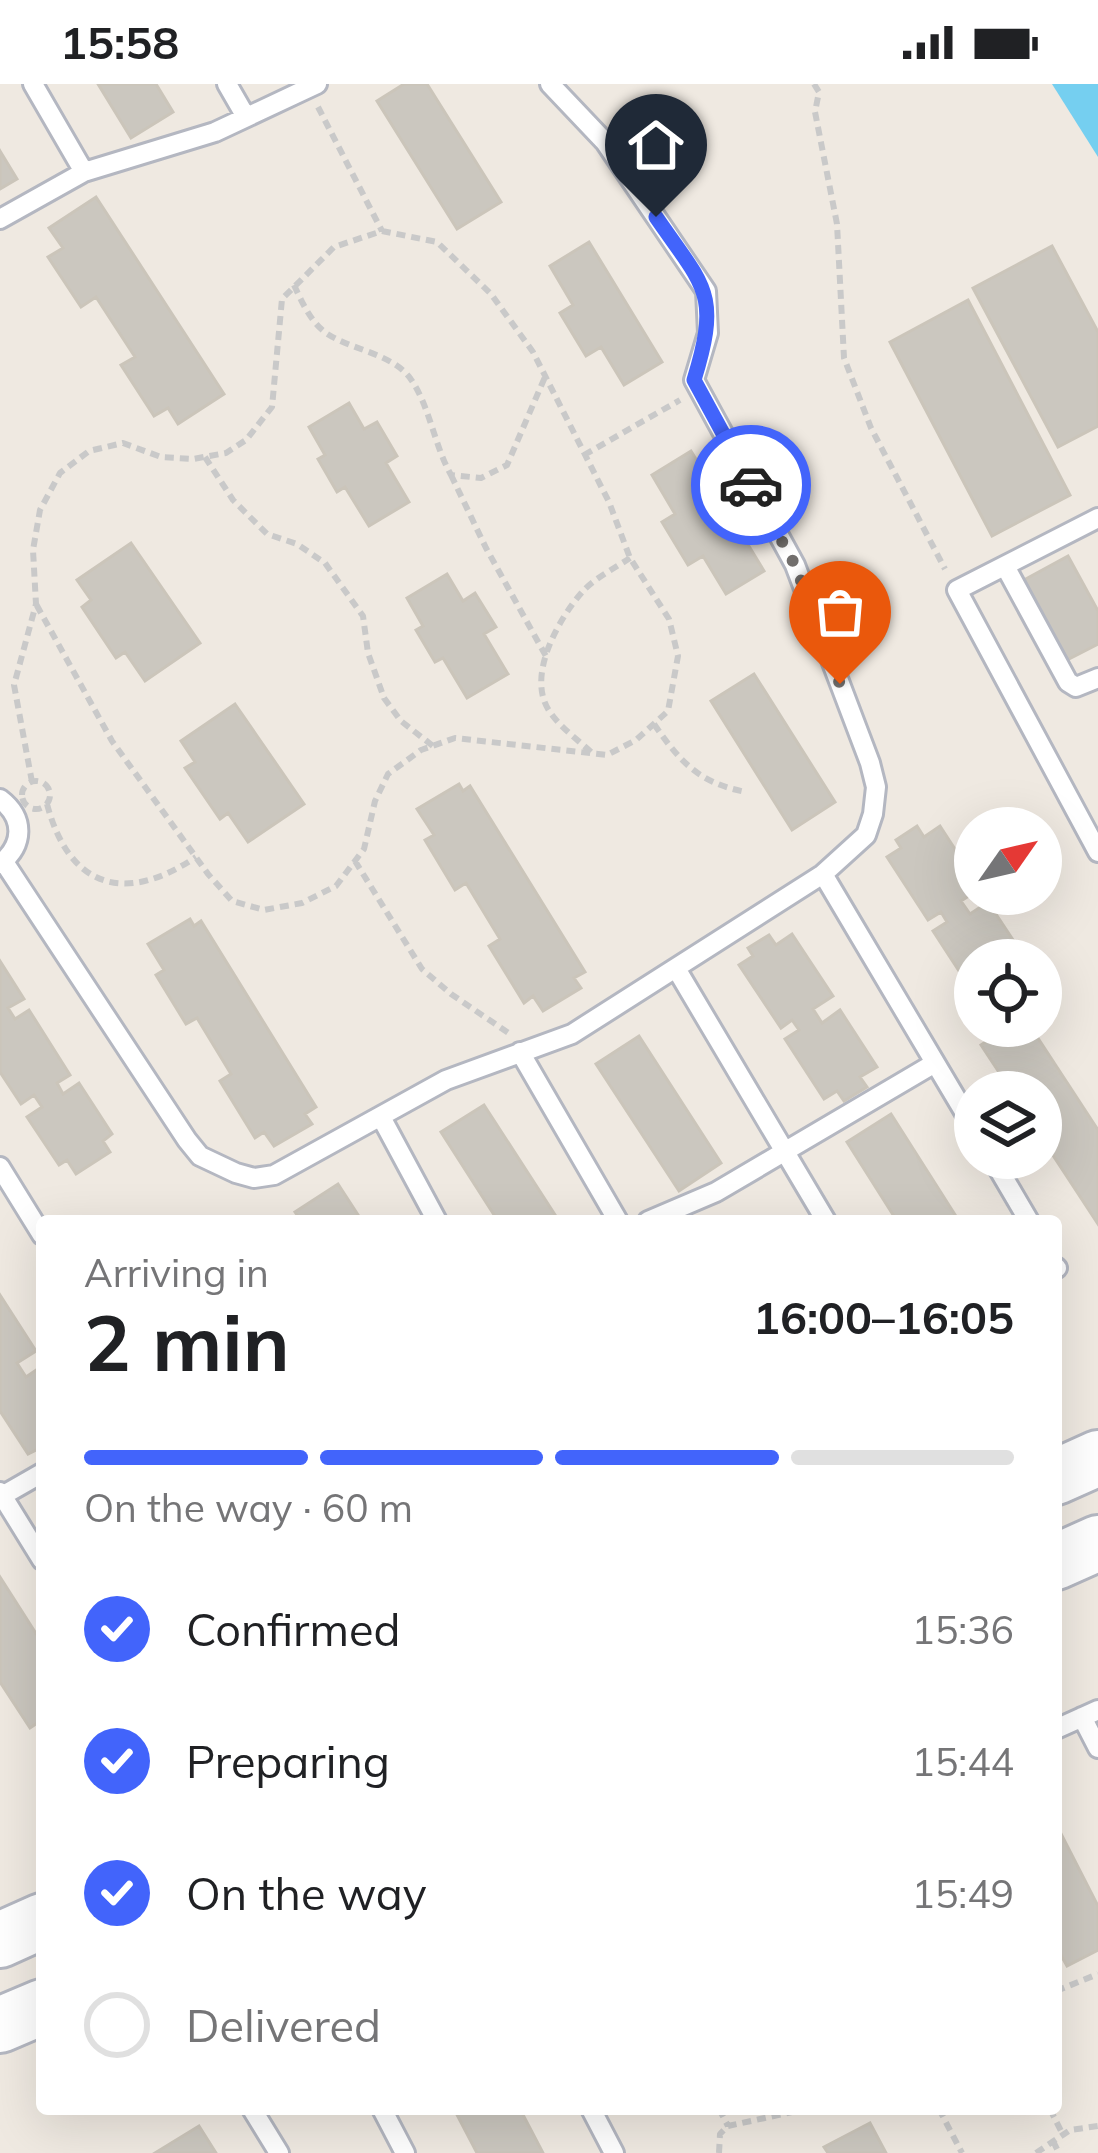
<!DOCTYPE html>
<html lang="en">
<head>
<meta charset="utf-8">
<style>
	body { margin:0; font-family:Mulish,sans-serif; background:#f2f2f2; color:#202124; height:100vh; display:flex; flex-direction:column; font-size:45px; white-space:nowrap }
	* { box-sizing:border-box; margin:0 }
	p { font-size:39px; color:#757577 }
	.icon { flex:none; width:66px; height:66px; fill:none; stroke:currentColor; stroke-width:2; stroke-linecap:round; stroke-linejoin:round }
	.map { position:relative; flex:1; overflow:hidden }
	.panel { position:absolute; left:36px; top:1131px; width:1026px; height:900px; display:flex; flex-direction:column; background:#fff; border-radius:12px; box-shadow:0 12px 48px #0002 }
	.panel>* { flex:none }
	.needle { width:78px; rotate:56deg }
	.buttons { position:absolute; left:954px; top:723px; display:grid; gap:24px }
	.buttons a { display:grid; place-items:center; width:108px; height:108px; border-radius:50%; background:#fff; box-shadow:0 12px 48px #0002; font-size:60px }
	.pin { position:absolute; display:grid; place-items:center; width:102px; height:102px; color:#fff; margin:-123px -51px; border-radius:50% 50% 50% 0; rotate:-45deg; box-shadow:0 0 12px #0007 }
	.pin .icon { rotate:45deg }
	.courier { position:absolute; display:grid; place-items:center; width:120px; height:120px; margin:-60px; border:9px solid #4264fb; border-radius:50%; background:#fff; color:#222; box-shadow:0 3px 15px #0007 }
	.overview em { font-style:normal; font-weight:700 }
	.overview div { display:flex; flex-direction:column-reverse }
	.overview { display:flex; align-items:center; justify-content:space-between; height:204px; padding:0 48px }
	h1 { font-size:78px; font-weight:700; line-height:90px }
	.bar { display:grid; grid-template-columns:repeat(4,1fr); gap:18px 12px; align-content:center; height:144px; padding:0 48px }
	.bar i { height:15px; border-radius:9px; background:#e0e0e0 }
	.bar .selected { background:#4264fb }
	.bar p { grid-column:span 4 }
	ol { padding:0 48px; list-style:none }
	li { display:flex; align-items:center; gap:36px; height:132px }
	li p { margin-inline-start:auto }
	li .icon { padding:12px; border-radius:50%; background:#4264fb; color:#fff; stroke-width:4 }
	li:last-child { color:#757577 }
	li i { width:66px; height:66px; border:6px solid #e0e0e0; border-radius:50% }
	.status { display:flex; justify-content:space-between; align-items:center; height:84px; padding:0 60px; background:#fff; direction:ltr }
	.status svg { height:33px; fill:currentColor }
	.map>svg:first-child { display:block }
	.water { fill:#75cff0 }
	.building { fill:#cbc7bf; stroke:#cbc5ba; stroke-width:3 }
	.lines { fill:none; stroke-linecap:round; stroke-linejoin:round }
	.lane-casing { stroke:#b4b7c1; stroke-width:24 }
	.secondary-casing { stroke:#b4b7c1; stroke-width:60 }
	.path { stroke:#c9c9c9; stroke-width:6; stroke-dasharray:9 6; stroke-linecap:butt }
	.lane { stroke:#fff; stroke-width:18 }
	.secondary { stroke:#fff; stroke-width:54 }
	.done { stroke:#726f6d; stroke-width:12; stroke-dasharray:0 21.6 }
	.route { stroke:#4264fb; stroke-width:15 }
</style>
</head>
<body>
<div class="status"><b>15:58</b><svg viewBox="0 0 49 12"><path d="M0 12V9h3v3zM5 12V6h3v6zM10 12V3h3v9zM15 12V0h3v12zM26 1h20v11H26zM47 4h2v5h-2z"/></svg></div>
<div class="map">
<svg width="1098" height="2069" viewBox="0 0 1098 2069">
	<rect width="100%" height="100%" fill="#efe9e1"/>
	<!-- water -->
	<path class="water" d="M1052 0H1098V73Z"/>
	<!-- building -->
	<path class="building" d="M98 0H156L173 28 131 54Z
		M404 0H427L501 118 457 145 377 17Z
		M0 67 17 95 0 105Z
		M96 113 224 310 178 340 168 324 154 332 121 281 135 273 96 213 81 223 48 173 63 164 49 144Z
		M589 158 662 278 624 301 601 263 586 272 560 229 573 221 550 182Z
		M1052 162 1098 248V342L1058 363 973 204Z
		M968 216 1070 411 992 452 890 258Z
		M349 319 364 345 377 338 397 372 386 379 409 418 369 442 345 403 337 408 318 375 325 371 309 343Z
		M691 367 764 487 726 510 703 472 688 481 662 438 675 430 652 391Z
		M131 459 200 559 145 597 125 568 116 574 82 523 91 516 77 496Z
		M1068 472 1098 527V560L1065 577 1022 497Z
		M447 490 463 517 475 509 496 543 484 550 508 590 467 614 443 574 435 578 416 546 423 542 407 514Z
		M754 590 835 718 792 746 711 617Z
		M235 620 304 720 248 758 228 729 220 735 185 684 195 678 181 657Z
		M459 700 463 707 470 702 585 888 574 894 581 904 543 927 533 912 524 919 489 862 500 855 466 799 455 806 425 756 434 751 417 725Z
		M917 742 924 753 940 742 975 796V808L961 817 970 830 988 818 1025 874 975 876V905L972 907 933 847 947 838 941 828 928 836 887 773 901 764 896 756Z
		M190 835 194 842 201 837 316 1023 305 1030 312 1040 274 1062 264 1048 255 1054 220 997 231 990 197 934 186 940 156 891 164 886 148 860Z
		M792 850 833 912 813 925 822 939 840 926 877 983 860 993 867 1003 844 1017 837 1007 824 1015 785 955 799 946 792 936 781 944 739 881 753 872 748 864 769 851 776 861Z
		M0 877 24 915 8 924 15 935 29 926 70 991 57 999 63 1010 79 999 112 1050 103 1057 110 1068 76 1090 67 1076 59 1081 27 1033 42 1023 34 1011 21 1020 0 988Z
		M1010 942H1030L1098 1046V1140L1041 1053V1008H1012L981 961Z
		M639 952 721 1079 679 1107 596 980Z
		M484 1021 559 1137H498L441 1048Z
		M891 1030 959 1137H897L847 1058Z
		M338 1100 362 1137H301L295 1128Z
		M0 1211 36 1267 17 1279 26 1293 42 1282V1363L28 1370 0 1327Z
		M0 1493 42 1559V1636L30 1644 0 1598Z
		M1056 1740 1098 1822V1866L1067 1882 1056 1862Z
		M454 2025H520L543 2069H477Z
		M870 2039 886 2069H828L824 2063Z
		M199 2042 216 2069H155Z"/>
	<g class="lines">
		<!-- lane casing -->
		<g class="lane-casing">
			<path id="lane" d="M33 0 84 88
				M227 0 246 33
				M0 135 84 88 215 48 317 0
				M1098 434 957 506 1098 768
				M1005 482 1068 598 1076 603 1098 594
				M0 715C25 734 24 761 0 780
				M4 778 187 1056 200 1072 236 1089 254 1094 274 1091 446 996 572 950 823 790 866 751 873 730 876 703 870 679 795 481 694 296 708 249 706 207 605 58 550 0
				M823 790 975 1046
				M677 886 826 1137
				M520 968 618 1137
				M381 1033 437 1137
				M992 1074 1029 1137
				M0 1083 42 1151
				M648 1137 716 1108 935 979
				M1056 1183 1057 1184
				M0 1408 42 1476
				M0 1413 42 1389
				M1082 1633 1098 1664
				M1056 1645 1098 1626
				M252 2025 279 2069
				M382 2025 405 2069
				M591 2025 614 2069"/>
		</g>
		<!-- secondary casing -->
		<g class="secondary-casing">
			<path id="secondary" d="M1056 1393 1098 1374
				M1056 1478 1098 1459
				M0 1856 42 1837
				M0 1941 42 1923"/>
		</g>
		<!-- path -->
		<path class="path" d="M814 0 819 8 815 28 837 140 844 274 871 344 945 485
			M318 23 382 147
			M294 201C302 218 310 237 326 249 351 266 391 269 410 294 430 322 434 361 451 391L481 394 507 381 545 293
			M584 371 680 316
			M205 373 233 416 267 450 297 460 325 479 363 532 368 569 384 614 401 637 433 662
			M451 391 486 464 547 574
			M654 640C680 678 699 699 746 708
			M591 668C578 656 560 643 550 628 525 593 559 534 583 507 595 494 615 484 630 474
			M22 711a14 14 0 1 1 28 0a14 14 0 1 1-28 0Z
			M32 698 14 601 36 520 33 466 40 426 60 389 89 367 123 359 161 373 193 375 226 369 246 356 272 323 282 215 334 163 382 147 437 158 491 210 533 268 609 418 630 474 669 535 678 572 668 627 636 656 607 671 455 654 421 666 388 690 375 717 364 765 336 802 302 819 264 826 232 817 208 790 112 657 36 520
			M47 720C69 804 125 821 196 773
			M355 777 422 885 451 910 510 950
			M1056 1907 1098 1890
			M719 2025 728 2042
			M939 2025 962 2069
			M1050 2025 1063 2051
			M1053 2057 1059 2069
			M719 2069 720 2050 728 2042 806 2025
			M1036 2069 1070 2046 1098 2042"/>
		<!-- lane -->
		<use href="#lane" class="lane"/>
		<!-- secondary -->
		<use href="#secondary" class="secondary"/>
	</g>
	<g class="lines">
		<!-- done -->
		<path class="done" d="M751 401 795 481 840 600"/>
		<!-- route -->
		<path class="route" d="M656 133C704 203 721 208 694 296L751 401"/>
	</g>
</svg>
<div class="buttons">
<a><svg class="needle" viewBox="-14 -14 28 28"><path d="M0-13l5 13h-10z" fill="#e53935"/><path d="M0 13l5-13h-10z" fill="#757577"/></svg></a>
<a><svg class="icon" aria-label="locate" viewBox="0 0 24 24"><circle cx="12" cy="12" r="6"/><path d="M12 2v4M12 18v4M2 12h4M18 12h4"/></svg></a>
<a><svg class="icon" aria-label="layers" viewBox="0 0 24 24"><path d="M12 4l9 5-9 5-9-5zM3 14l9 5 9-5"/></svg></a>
</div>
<div class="pin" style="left:840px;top:600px;background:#ea580c"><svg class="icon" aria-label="bag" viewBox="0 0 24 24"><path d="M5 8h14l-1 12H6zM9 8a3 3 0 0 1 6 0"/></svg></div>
<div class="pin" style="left:656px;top:133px;background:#1f2937"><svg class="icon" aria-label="home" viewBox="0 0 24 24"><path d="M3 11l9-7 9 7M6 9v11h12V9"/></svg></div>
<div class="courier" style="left:751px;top:401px"><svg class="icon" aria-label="car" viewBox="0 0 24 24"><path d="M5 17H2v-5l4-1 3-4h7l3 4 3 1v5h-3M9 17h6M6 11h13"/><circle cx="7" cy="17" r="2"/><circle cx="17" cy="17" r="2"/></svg></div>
<section class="panel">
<div class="overview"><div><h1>2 min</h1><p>Arriving in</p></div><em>16:00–16:05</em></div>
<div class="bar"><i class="selected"></i><i class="selected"></i><i class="selected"></i><i></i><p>On the way · 60 m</p></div>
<ol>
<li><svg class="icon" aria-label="check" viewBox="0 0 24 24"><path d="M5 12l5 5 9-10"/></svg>Confirmed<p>15:36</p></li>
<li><svg class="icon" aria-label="check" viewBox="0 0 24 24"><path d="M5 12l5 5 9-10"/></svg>Preparing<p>15:44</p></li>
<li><svg class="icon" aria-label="check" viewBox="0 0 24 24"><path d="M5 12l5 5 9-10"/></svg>On the way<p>15:49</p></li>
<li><i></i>Delivered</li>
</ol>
</section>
</div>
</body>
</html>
